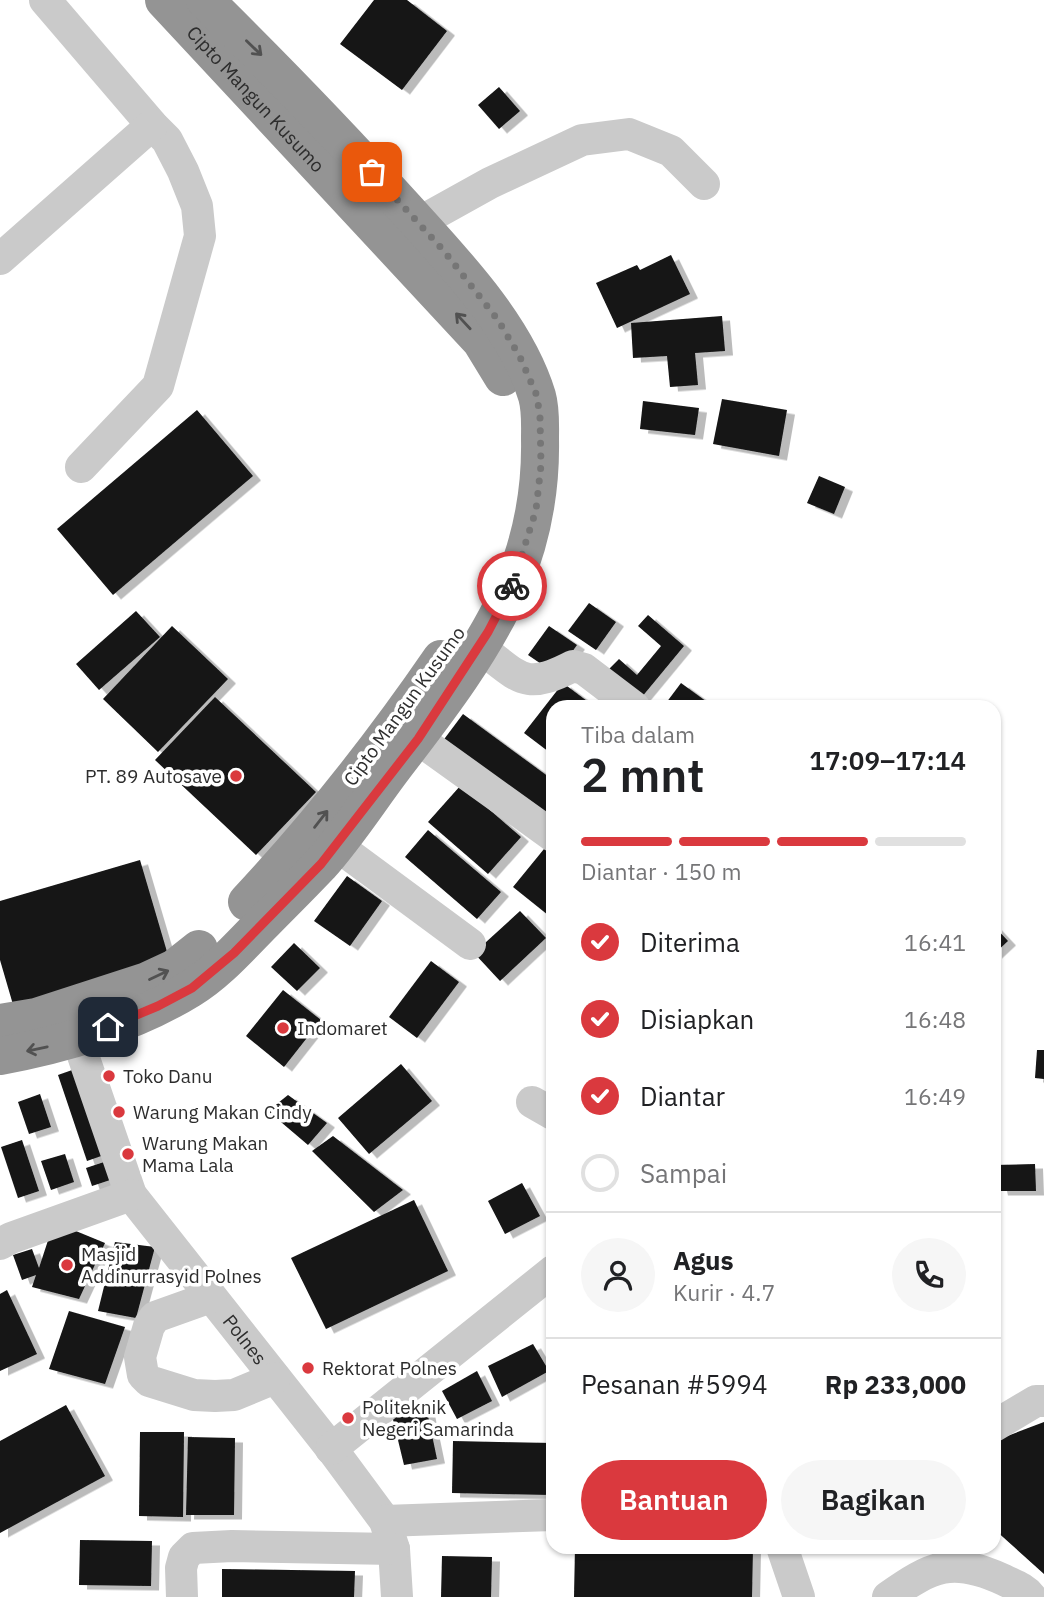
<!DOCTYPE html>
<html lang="id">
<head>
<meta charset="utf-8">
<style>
	body { margin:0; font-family:"IBM Plex Sans",sans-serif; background:#f6f6f6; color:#202124; height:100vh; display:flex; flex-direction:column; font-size:26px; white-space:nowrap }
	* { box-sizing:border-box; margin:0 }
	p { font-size:23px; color:#757577 }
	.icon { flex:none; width:38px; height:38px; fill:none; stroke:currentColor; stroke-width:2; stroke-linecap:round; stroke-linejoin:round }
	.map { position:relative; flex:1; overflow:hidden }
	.panel { position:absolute; left:546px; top:700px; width:455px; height:854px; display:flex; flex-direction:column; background:#fff; border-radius:21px; box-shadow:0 2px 5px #0004 }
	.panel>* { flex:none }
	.pin { position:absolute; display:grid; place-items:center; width:60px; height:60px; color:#fff; margin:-30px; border-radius:14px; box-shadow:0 4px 10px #0006 }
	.courier { position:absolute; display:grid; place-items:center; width:70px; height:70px; margin:-35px; border:5px solid #da393e; border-radius:50%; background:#fff; color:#222; box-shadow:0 2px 9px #0007 }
	.overview em { font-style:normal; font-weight:600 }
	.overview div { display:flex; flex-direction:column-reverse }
	.overview { display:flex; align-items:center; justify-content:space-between; height:119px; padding:0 35px }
	h1 { font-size:46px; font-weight:600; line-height:52px }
	.bar { display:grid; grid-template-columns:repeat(4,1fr); gap:10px 7px; align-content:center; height:84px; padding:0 35px }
	.bar i { height:9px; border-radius:5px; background:#e0e0e0 }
	.bar .on { background:#da393e }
	.bar p { grid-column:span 4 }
	.line { display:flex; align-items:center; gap:18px; padding:0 35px; border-top:2px solid #e0e0e0 }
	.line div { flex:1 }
	.round { display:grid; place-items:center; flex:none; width:74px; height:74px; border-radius:37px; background:#f6f6f6 }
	ol { padding:0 35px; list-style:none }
	li { display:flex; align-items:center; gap:21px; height:77px }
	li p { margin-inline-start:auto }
	li .icon { padding:7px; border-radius:50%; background:#da393e; color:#fff; stroke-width:4 }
	li:last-child { color:#757577 }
	li i { width:38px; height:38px; border:4px solid #e0e0e0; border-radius:50% }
	.cta { display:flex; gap:14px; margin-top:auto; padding:14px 35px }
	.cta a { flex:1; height:80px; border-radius:42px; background:#da393e; color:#fff; font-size:28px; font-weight:600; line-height:80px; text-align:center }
	.cta a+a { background:#f6f6f6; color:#202124 }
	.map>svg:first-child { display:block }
	.building { fill:#141414; filter:url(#shadow) }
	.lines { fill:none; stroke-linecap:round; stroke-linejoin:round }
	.minor { stroke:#cacaca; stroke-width:32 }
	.highway { stroke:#949494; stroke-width:38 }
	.oneway { stroke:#515151 }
	.done { stroke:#767676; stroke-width:7; stroke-dasharray:0 12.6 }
	.route { stroke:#da393e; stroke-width:9 }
	.poi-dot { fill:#da393e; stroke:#fff; stroke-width:2.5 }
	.labels { text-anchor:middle; stroke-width:7; stroke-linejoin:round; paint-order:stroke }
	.street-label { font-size:19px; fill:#2d2d2d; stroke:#fff }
	.poi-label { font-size:19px; fill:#2d2d2d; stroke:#fff; text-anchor:start }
</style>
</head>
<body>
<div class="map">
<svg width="1044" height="1597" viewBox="0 0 1044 1597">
	<defs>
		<filter id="shadow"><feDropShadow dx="8" dy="4.5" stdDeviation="0" flood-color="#0004"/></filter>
	</defs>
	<rect width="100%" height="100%" fill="#fff"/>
	<!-- building -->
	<path class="building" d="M374 0H407L447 31 402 90 340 44Z
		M499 87 520 111 499 129 478 105Z
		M671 255 690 294 617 328 596 283 637 265 640 270Z
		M722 316 725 351 695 353 698 385 670 387 667 356 633 358 631 323Z
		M722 399 787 410 779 456 713 444Z
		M643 401 699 408 695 435 640 429Z
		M197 410 253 476 113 595 57 529Z
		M819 476 845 487 834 514 807 503Z
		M589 603 616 622 596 650 568 631Z
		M136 611 160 637 99 690 76 664Z
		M648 615 684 646 641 698 609 669 619 659 637 675 661 646 638 626Z
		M172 626 228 679 158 752 103 699Z
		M549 626 577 645 556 674 528 655Z
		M563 683 595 707H553V755L524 733Z
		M681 683 714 707H663Z
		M215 697 316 792 256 855 155 760Z
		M463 714 553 780V823L442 742Z
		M461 785 521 837 488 874 428 822Z
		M428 830 501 892 477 919 405 857Z
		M544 849 553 856V919L513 887Z
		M140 860 170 962 14 1008 0 960V901Z
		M347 876 382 901 350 946 314 921Z
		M520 911 546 938 500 981 474 953Z
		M994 926 1008 941 994 954Z
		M294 943 320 968 297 991 271 967Z
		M431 961 459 982 417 1038 389 1017Z
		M283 990 321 1020 284 1067 246 1036Z
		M1037 1050H1044V1079L1035 1078Z
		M401 1064 432 1101 369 1154 338 1118Z
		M75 1069 104 1155 87 1161 58 1075Z
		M40 1094 51 1127 29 1134 18 1102Z
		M288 1095 327 1123 308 1145 268 1111Z
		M333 1136 403 1190 374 1212 312 1151Z
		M22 1140 39 1191 18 1198 1 1147Z
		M65 1154 74 1182 51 1190 41 1161Z
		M107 1161 113 1179 92 1186 86 1168Z
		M1035 1164 1036 1191H1000L994 1165Z
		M522 1183 540 1216 505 1234 488 1201Z
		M414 1200 448 1271 326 1329 291 1258Z
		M54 1222 105 1243 79 1299 32 1287 36 1275 22 1280 13 1255 32 1249 39 1268Z
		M115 1242 155 1247 136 1318 98 1311Z
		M7 1290 37 1354 0 1371V1294Z
		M69 1311 125 1327 105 1384 49 1369Z
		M533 1344 549 1371 502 1397 488 1366Z
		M477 1371 492 1401 457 1419 442 1391Z
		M66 1405 105 1476 0 1533V1441Z
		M390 1407 427 1411 437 1459 404 1465Z
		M1044 1422V1574L994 1529V1441Z
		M140 1432H184L183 1517 139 1516Z
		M188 1437 235 1438 234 1515H186Z
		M453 1441 553 1443V1495L452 1493Z
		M80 1540 152 1541 151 1586 79 1585Z
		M575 1547H753L752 1597H574Z
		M442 1556 492 1557 491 1597H441Z
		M222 1569 355 1571 354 1597H222Z"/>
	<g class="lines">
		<!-- minor -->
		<g class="minor">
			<path d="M45 0 152 125 167 140 183 171 197 206 200 236 158 386 81 467"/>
			<path d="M418 223 490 183 582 140 629 134 671 151 704 184"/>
			<path d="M0 259 152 125"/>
			<path d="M479 647C520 677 523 692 573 666L584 669 634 707"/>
			<path d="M418 739 553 836"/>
			<path d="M336 845 470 944"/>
			<path id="s1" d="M77 1038 131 1195 334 1452 385 1521 394 1549 397 1597"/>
			<path d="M532 1102 553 1114"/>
			<path d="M0 1244 11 1238 131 1195"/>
			<path d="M211 1297 155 1317 149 1326 140 1357 143 1375 149 1381 194 1395 215 1396 234 1395 275 1378"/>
			<path d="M994 1426 1036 1401H1044"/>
			<path d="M331 1449 553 1271"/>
			<path d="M385 1521 553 1515"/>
			<path d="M782 1547 799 1597"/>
			<path d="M182 1597 181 1568 184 1557 193 1548 232 1546 394 1549"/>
			<path d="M888 1597C932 1566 952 1556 1004 1580 1014 1585 1024 1588 1031 1597"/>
		</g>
		<!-- highway -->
		<g class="highway">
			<path id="s2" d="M164 0 481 341 503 377"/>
			<path d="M247 902C318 826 382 745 441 659"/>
			<path d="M0 1023 36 1017 147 981 175 968 199 949"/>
			<path d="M0 1056C65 1044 133 1024 190 989 218 972 241 945 264 922 283 903 302 884 320 865 347 835 369 800 394 767 437 711 483 652 512 586 532 539 541 490 540 439 540 425 541 410 537 396 516 326 453 261 405 208 340 136 274 68 205 0"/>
		</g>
	</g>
	<!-- one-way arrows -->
	<defs><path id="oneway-shaft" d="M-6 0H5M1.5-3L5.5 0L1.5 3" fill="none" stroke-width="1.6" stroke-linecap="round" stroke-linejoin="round" transform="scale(1.75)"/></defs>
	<g class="oneway">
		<use href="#oneway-shaft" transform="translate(254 48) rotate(44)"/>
		<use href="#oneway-shaft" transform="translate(463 321) rotate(-133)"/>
		<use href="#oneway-shaft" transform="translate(321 819) rotate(-52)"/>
		<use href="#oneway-shaft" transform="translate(159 975) rotate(-25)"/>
		<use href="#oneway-shaft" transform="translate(37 1049) rotate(168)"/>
	</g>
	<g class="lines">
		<!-- done -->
		<path class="done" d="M372 172 444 251 498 320 520 357 537 396 540 418 541 465 536 510 512 586"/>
		<!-- route -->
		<path class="route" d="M108 1027 158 1006 192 988 234 953 321 864 418 739 488 632 512 586"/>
	</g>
	<!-- markers -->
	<g class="poi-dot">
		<circle cx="236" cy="776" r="7"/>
		<circle cx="283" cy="1028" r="7"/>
		<circle cx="109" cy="1076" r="7"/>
		<circle cx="119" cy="1112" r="7"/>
		<circle cx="128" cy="1154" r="7"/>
		<circle cx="67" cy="1265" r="7"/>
		<circle cx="308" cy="1368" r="7"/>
		<circle cx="348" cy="1418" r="7"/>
	</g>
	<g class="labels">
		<!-- street labels -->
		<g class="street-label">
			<text dy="7" stroke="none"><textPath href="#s2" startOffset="135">Cipto Mangun Kusumo</textPath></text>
			<text transform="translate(404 706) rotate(-54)" y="7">Cipto Mangun Kusumo</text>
			<text dy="7" stroke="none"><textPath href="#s1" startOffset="350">Polnes</textPath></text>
		</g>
		<!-- poi labels -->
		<g class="poi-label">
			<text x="222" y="783" text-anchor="end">PT. 89 Autosave</text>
			<text x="297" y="1035">Indomaret</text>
			<text x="123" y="1083">Toko Danu</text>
			<text x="133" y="1119">Warung Makan Cindy</text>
			<text x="142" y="1150">Warung Makan<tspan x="142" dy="22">Mama Lala</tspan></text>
			<text x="81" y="1261">Masjid<tspan x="81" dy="22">Addinurrasyid Polnes</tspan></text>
			<text x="322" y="1375">Rektorat Polnes</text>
			<text x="362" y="1414">Politeknik<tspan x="362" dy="22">Negeri Samarinda</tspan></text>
		</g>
	</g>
</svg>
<div class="pin" style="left:372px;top:172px;background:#ea580c"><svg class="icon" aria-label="bag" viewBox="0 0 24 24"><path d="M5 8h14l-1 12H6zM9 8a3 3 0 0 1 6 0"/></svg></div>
<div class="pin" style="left:108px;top:1027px;background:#1f2937"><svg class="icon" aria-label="home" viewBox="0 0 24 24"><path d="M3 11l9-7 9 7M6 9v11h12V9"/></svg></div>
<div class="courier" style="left:512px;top:586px"><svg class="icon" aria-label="bike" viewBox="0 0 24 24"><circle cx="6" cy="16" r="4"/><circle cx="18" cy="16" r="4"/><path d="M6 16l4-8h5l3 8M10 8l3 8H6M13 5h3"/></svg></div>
<section class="panel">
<div class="overview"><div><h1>2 mnt</h1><p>Tiba dalam</p></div><em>17:09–17:14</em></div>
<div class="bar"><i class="on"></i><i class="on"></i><i class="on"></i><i></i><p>Diantar · 150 m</p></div>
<ol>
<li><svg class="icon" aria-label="check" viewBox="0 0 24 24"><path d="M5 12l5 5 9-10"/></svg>Diterima<p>16:41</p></li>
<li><svg class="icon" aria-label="check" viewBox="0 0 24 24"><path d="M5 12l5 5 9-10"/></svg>Disiapkan<p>16:48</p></li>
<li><svg class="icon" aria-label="check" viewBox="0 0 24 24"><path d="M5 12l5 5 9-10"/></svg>Diantar<p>16:49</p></li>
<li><i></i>Sampai</li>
</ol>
<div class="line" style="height:126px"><a class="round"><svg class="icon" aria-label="person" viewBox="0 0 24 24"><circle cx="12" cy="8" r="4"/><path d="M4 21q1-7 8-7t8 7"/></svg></a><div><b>Agus</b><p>Kurir · 4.7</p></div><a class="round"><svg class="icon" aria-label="phone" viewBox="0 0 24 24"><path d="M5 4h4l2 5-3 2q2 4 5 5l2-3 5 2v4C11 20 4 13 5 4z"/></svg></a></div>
<div class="line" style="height:91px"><div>Pesanan #5994</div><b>Rp 233,000</b></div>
<div class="cta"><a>Bantuan</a><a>Bagikan</a></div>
</section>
</div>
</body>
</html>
